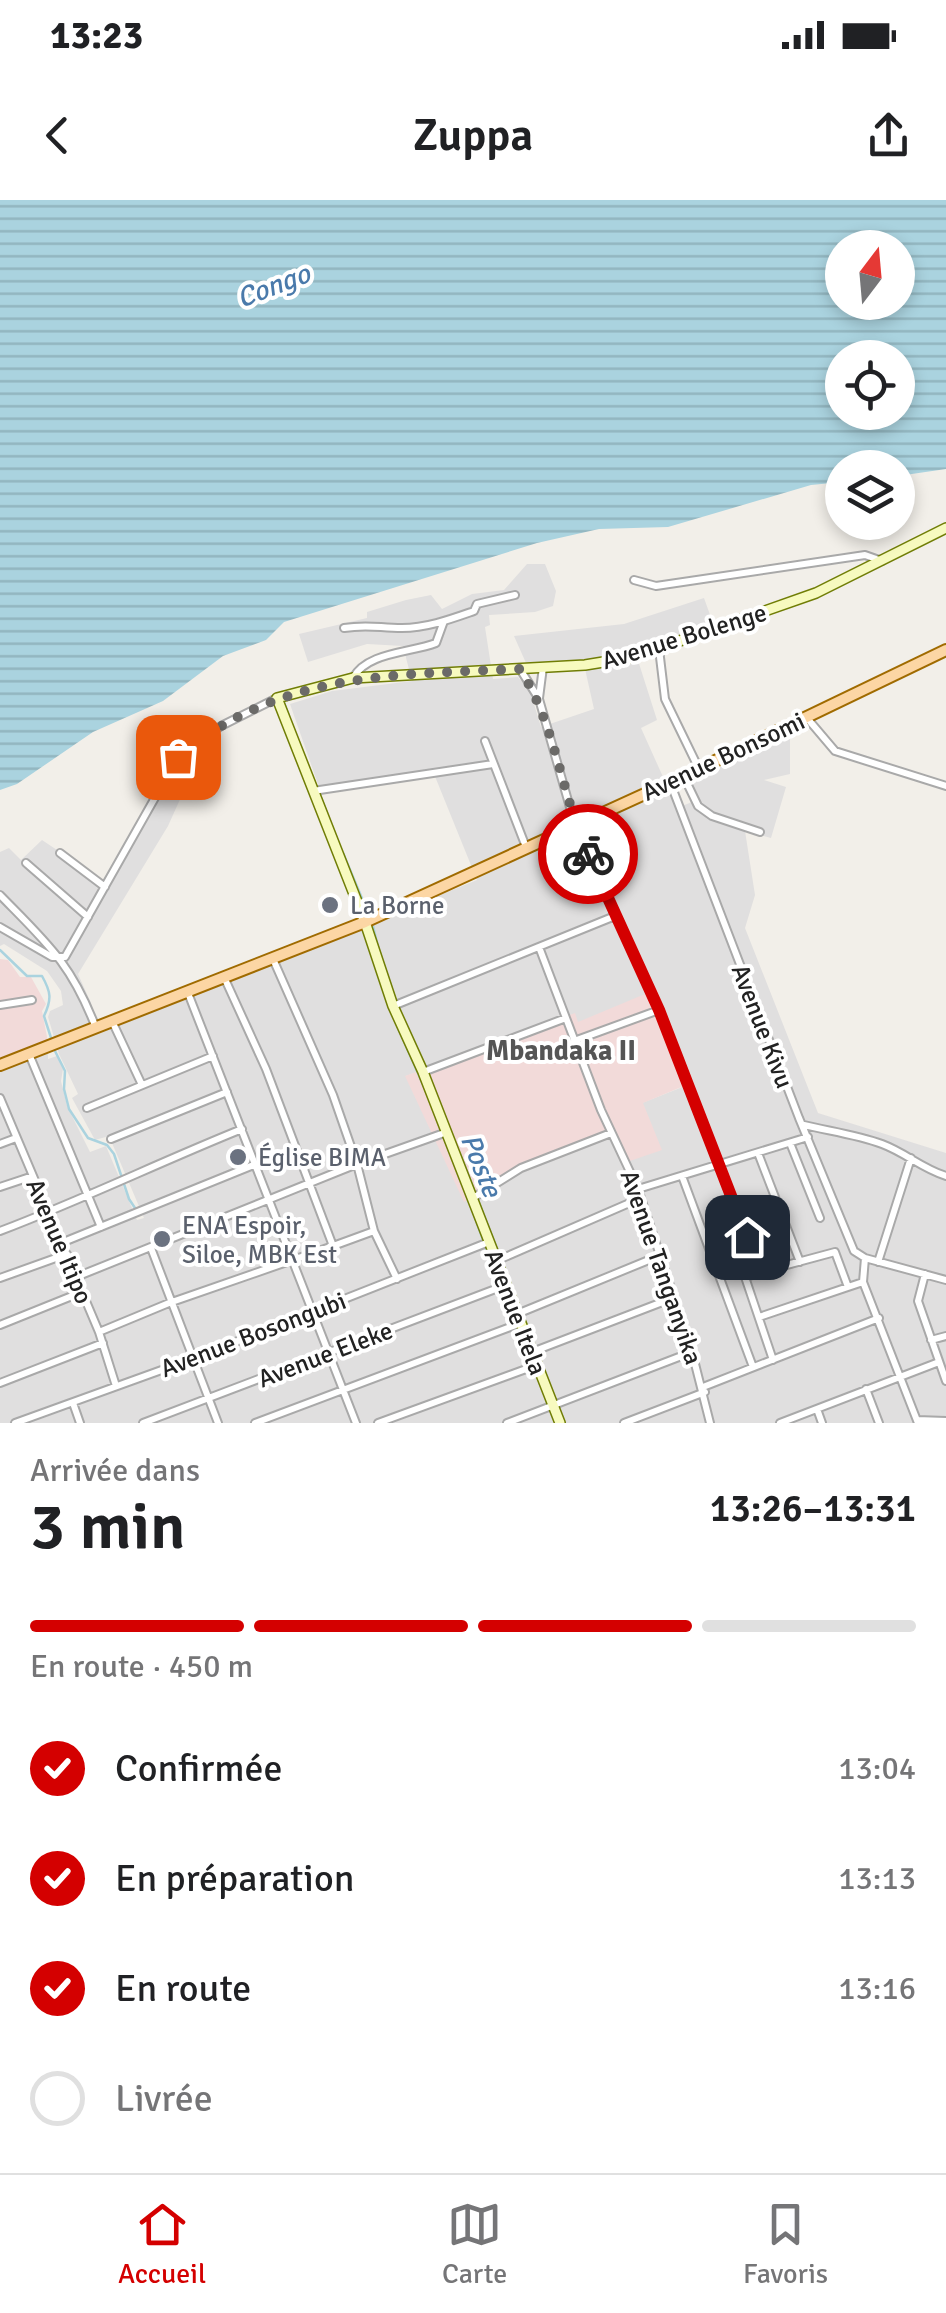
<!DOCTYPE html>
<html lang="fr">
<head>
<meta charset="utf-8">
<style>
	body { margin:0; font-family:Signika,sans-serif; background:#f2f2f2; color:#202124; height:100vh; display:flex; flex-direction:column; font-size:38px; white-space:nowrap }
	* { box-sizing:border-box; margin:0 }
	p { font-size:32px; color:#757577 }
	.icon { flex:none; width:55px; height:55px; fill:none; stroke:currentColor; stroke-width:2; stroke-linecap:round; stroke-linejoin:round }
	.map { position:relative; height:1223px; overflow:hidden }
	.drawer { display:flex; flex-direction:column; background:#fff; flex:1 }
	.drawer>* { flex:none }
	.needle { width:65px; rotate:16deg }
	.buttons { position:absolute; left:825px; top:30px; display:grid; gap:20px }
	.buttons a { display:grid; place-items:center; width:90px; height:90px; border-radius:50%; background:#fff; box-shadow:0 5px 15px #0003; font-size:50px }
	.pin { position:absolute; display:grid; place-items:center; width:85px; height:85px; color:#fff; margin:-42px; border-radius:20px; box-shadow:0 5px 15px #0006 }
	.courier { position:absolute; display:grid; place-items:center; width:100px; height:100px; margin:-50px; border:8px solid #d40000; border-radius:50%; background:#fff; color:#222; box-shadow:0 2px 12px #0007 }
	.headline em { font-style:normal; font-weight:600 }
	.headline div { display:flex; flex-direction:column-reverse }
	.headline { display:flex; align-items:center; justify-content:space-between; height:170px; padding:0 30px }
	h1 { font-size:65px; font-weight:600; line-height:75px }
	.bar { display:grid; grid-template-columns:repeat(4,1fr); gap:15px 10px; align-content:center; height:120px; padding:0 30px }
	.bar i { height:12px; border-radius:8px; background:#e0e0e0 }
	.bar .selected { background:#d40000 }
	.bar p { grid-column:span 4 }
	ol { padding:0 30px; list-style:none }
	li { display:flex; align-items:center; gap:30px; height:110px }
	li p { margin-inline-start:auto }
	li .icon { padding:10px; border-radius:50%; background:#d40000; color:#fff; stroke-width:4 }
	li:last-child { color:#757577 }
	li i { width:55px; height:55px; border:5px solid #e0e0e0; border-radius:50% }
	.status { display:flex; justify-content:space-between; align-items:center; height:70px; padding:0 50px; background:#fff; direction:ltr }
	.status svg { height:28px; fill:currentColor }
	header { display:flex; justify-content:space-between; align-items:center; height:130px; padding:0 30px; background:#fff; font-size:45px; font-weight:600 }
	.tabs { display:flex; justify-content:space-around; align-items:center; height:140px; border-top:2px solid #e0e0e0; background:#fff; font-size:28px; color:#757577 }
	.tabs a { display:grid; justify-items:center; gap:5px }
	.tabs .selected { color:#d40000 }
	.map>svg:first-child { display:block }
	.residential { fill:#e0dfdf; fill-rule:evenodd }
	.commercial { fill:#f2dad9 }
	.water { fill:url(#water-rules); fill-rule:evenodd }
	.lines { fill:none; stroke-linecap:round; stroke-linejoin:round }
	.stream { stroke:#aad3df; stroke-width:2.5 }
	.street-casing { stroke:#a9a9a9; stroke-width:10 }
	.secondary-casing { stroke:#707d05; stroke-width:12 }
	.primary-casing { stroke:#a06b00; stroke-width:14 }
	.street { stroke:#fff; stroke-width:6 }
	.secondary { stroke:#f7fabf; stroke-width:9 }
	.primary { stroke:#fcd6a4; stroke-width:10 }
	.done { stroke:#6b6a68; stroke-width:10; stroke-dasharray:0 18 }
	.route { stroke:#d40000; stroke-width:12 }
	.worship-dot { fill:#6b7280; stroke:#fff; stroke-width:4 }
	.labels { text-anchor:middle; stroke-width:8; stroke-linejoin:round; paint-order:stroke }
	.street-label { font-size:25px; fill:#222; stroke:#fff }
	.worship-label { font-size:25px; fill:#5b616d; stroke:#fff; text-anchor:start }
	.water-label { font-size:28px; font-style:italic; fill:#4a7aab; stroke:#fff }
	.neighbourhood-label { font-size:28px; font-weight:bold; fill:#555; stroke:#fff }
</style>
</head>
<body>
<div class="status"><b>13:23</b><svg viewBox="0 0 49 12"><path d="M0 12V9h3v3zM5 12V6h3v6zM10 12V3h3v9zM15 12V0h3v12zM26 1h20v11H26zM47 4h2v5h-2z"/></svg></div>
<header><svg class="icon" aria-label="back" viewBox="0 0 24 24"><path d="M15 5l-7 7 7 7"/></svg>Zuppa<svg class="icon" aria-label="share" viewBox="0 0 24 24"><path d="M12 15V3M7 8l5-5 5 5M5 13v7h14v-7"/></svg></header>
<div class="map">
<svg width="946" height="1223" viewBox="0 0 946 1223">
	<defs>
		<pattern id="water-rules" width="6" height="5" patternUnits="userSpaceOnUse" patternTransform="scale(2.5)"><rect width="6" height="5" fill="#aad3df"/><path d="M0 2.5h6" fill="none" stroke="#92b5bf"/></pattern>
	</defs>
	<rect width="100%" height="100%" fill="#f2efe9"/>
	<!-- residential -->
	<path class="residential" d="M527 364H545L556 391 553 406 535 412 489 415 490 425 485 427 493 479 518 477 530 491 541 527 594 509 583 460 526 463 514 436 624 424 704 398 714 426 635 451 657 520 641 528 677 608 697 600 689 581 790 536V574L764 580 786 587 771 638 745 631 755 695 745 728 818 913 946 953V1223H0V861L48 842V859L57 856 63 869 61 881 67 906 90 952 106 946 137 1020 144 1018 109 936 95 940 72 898 78 894 59 854 48 817 50 811 63 805 61 791 47 771 4 744 0 746V652L9 648 21 660 42 640 105 682 181 548 213 588 199 600 186 586 168 626 78 774 91 803 98 834 477 680 432 569 319 587 290 504 332 491 412 481 403 446 367 444 308 462 299 434 367 418V412L406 400 431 395 442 409 472 394 504 390ZM574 814 577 822 690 884 642 903 521 969 406 876Z"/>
	<!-- commercial -->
	<path class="commercial" d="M0 759 8 760 20 777H31L46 804 42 811 48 842 0 861Z
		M657 789 691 883 643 903 662 950 624 963 609 936 521 969 464 1002 405 876 575 813 578 822Z"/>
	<!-- water -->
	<path class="water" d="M0 0H946V269L898 276V268H842V282L811 285 668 327 599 329 537 343 284 422 266 440 223 456 163 501 93 532 17 584 0 590ZM842 48H898V102H842ZM842 158H898V212H842Z"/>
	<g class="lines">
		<!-- stream -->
		<path class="stream" d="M284 503 289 516
			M319 593 327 613
			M343 653 369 715
			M367 716 555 630
			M373 726 378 747
			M0 750 27 776H42C51 792 52 799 44 816L52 841
			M157 798 346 724
			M399 830 428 896
			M54 849 65 871 64 889 69 909 88 938 107 945 114 954 129 999 135 1008
			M460 954 535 1147
			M471 1006 483 1040
			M486 1048 539 1180"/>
		<!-- street casing -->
		<g class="street-casing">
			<path id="street" d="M634 380 656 386 865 355 882 361
				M344 428C368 424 379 428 402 428 427 428 451 419 474 411L477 404 515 395
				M659 449 665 499 699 569
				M520 469 539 499 575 625 659 810 761 1072 835 1052 848 1087 863 1082
				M353 478C367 452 410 453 436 443L444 421
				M539 498 543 467
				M807 518 835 551 946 586
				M485 541 526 647
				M684 577 698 606 712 616 760 632
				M670 582 799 918 854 1051 865 1058 946 1080
				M313 591 493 564
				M60 653 105 687
				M26 663 88 717
				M0 695C47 743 71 763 96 828
				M0 727 52 757H65L178 557 221 526 277 498
				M539 747 601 910 638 989 692 1152 710 1223
				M273 759 333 895 357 964 374 1031 397 1079
				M224 777 266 869 333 1046 374 1031
				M188 793 356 1223
				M0 805 32 800
				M393 806 615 716
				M112 821 142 885
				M574 841 659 810
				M29 854 101 1027
				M423 872 566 818
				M0 898 99 1132 116 1186
				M87 908 213 856
				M804 925C829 931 858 935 882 944 906 953 921 968 946 976
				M111 939 227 892
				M790 943 820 1018
				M0 944 16 938
				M758 953 800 1062
				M682 976 753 1167
				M0 987 33 976
				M638 989 808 937
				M473 998 521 968 611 933
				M0 1031C82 1000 160 962 242 929
				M61 1043 256 964
				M151 1048 218 1223
				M865 1058 863 1082 918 1223
				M496 1061 641 998
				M878 1062 911 958
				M761 1073 745 1077 773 1160
				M925 1074 918 1101 946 1181
				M76 1077 357 964 447 932
				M0 1078 67 1054
				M517 1114 661 1055
				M759 1117 848 1087
				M0 1125 82 1092
				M99 1132 169 1103 333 1046
				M931 1140 946 1136
				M532 1152 673 1098
				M0 1183 103 1143
				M703 1187 879 1118
				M866 1189 879 1223
				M73 1203 80 1223
				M817 1209 822 1223
				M917 1220 946 1221
				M15 1223 192 1159 489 1042
				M143 1223 506 1085
				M255 1223 521 1123
				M378 1223 537 1165
				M507 1223 692 1152
				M624 1223 705 1192
				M780 1223 939 1162"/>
		</g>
		<!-- secondary casing -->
		<g class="secondary-casing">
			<path id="secondary" d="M560 1223 423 872 393 806 365 722 277 498 353 478 585 465 634 457 816 393 946 328"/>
		</g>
		<!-- primary casing -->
		<g class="primary-casing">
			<path id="primary" d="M0 865 365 722 684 576 946 450"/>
		</g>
		<!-- street -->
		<use href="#street" class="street"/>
		<!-- secondary -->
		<use href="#secondary" class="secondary"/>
		<!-- primary -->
		<use href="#primary" class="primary"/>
	</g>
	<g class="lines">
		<!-- done -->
		<path class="done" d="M178 557C280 471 395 475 520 469 556 526 561 593 588 654"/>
		<!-- route -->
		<path class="route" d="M588 654 659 810 747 1037"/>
	</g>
	<!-- markers -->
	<g class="worship-dot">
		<circle cx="330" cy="705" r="10"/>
		<circle cx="238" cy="957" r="10"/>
		<circle cx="162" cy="1039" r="10"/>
	</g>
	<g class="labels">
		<!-- street labels -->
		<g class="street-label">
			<text transform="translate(684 436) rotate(-17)" y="9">Avenue Bolenge</text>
			<text transform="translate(723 556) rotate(-25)" y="9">Avenue Bonsomi</text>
			<text transform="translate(763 826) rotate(69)" y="9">Avenue Kivu</text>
			<text transform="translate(60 1041) rotate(67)" y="9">Avenue Itipo</text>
			<text transform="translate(662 1067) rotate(71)" y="9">Avenue Tanganyika</text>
			<text transform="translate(516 1112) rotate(69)" y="9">Avenue Itela</text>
			<text transform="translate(253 1134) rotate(-21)" y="9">Avenue Bosongubi</text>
			<text transform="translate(325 1154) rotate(-21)" y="9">Avenue Eleke</text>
		</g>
		<!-- worship labels -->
		<g class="worship-label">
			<text x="350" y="714">La Borne</text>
			<text x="258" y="966">Église BIMA</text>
			<text x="182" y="1034">ENA Espoir,<tspan x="182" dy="29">Siloe, MBK Est</tspan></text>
		</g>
		<!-- water labels -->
		<g class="water-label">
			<text transform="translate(273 85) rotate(-21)" y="10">Congo</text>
			<text transform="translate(482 965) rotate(68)" y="10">Poste</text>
		</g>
		<!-- neighbourhood labels -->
		<g class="neighbourhood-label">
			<text x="561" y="860">Mbandaka II</text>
		</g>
	</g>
</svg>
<div class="buttons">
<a><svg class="needle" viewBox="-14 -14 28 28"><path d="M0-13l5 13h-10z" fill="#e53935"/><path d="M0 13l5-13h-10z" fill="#757577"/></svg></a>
<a><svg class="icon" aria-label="locate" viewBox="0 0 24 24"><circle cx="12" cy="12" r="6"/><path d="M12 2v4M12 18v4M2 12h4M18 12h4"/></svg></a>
<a><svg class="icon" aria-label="layers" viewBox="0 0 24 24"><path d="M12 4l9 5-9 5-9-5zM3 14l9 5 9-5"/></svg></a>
</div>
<div class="pin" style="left:178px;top:557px;background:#ea580c"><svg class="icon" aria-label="bag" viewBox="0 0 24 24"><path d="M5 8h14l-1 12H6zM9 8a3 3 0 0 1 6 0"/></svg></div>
<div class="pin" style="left:747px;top:1037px;background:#1f2937"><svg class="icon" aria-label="home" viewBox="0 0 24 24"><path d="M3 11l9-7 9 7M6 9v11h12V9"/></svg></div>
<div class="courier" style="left:588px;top:654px"><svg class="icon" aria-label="bike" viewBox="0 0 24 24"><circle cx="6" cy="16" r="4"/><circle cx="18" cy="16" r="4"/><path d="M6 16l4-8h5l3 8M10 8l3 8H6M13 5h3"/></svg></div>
</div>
<section class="drawer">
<div class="headline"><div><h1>3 min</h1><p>Arrivée dans</p></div><em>13:26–13:31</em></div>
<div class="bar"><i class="selected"></i><i class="selected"></i><i class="selected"></i><i></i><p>En route · 450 m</p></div>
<ol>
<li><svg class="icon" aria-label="check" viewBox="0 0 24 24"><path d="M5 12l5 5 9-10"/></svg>Confirmée<p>13:04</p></li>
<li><svg class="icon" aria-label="check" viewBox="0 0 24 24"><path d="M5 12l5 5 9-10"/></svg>En préparation<p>13:13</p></li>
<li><svg class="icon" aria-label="check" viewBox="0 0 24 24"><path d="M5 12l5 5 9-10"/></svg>En route<p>13:16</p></li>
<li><i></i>Livrée</li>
</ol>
</section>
<nav class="tabs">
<a class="selected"><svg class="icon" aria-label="home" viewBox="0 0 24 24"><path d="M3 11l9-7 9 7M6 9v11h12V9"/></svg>Accueil</a>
<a><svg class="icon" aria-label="map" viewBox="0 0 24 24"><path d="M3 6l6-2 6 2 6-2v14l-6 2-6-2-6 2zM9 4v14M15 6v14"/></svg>Carte</a>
<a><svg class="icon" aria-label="saved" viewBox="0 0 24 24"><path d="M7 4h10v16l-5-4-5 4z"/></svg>Favoris</a>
</nav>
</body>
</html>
